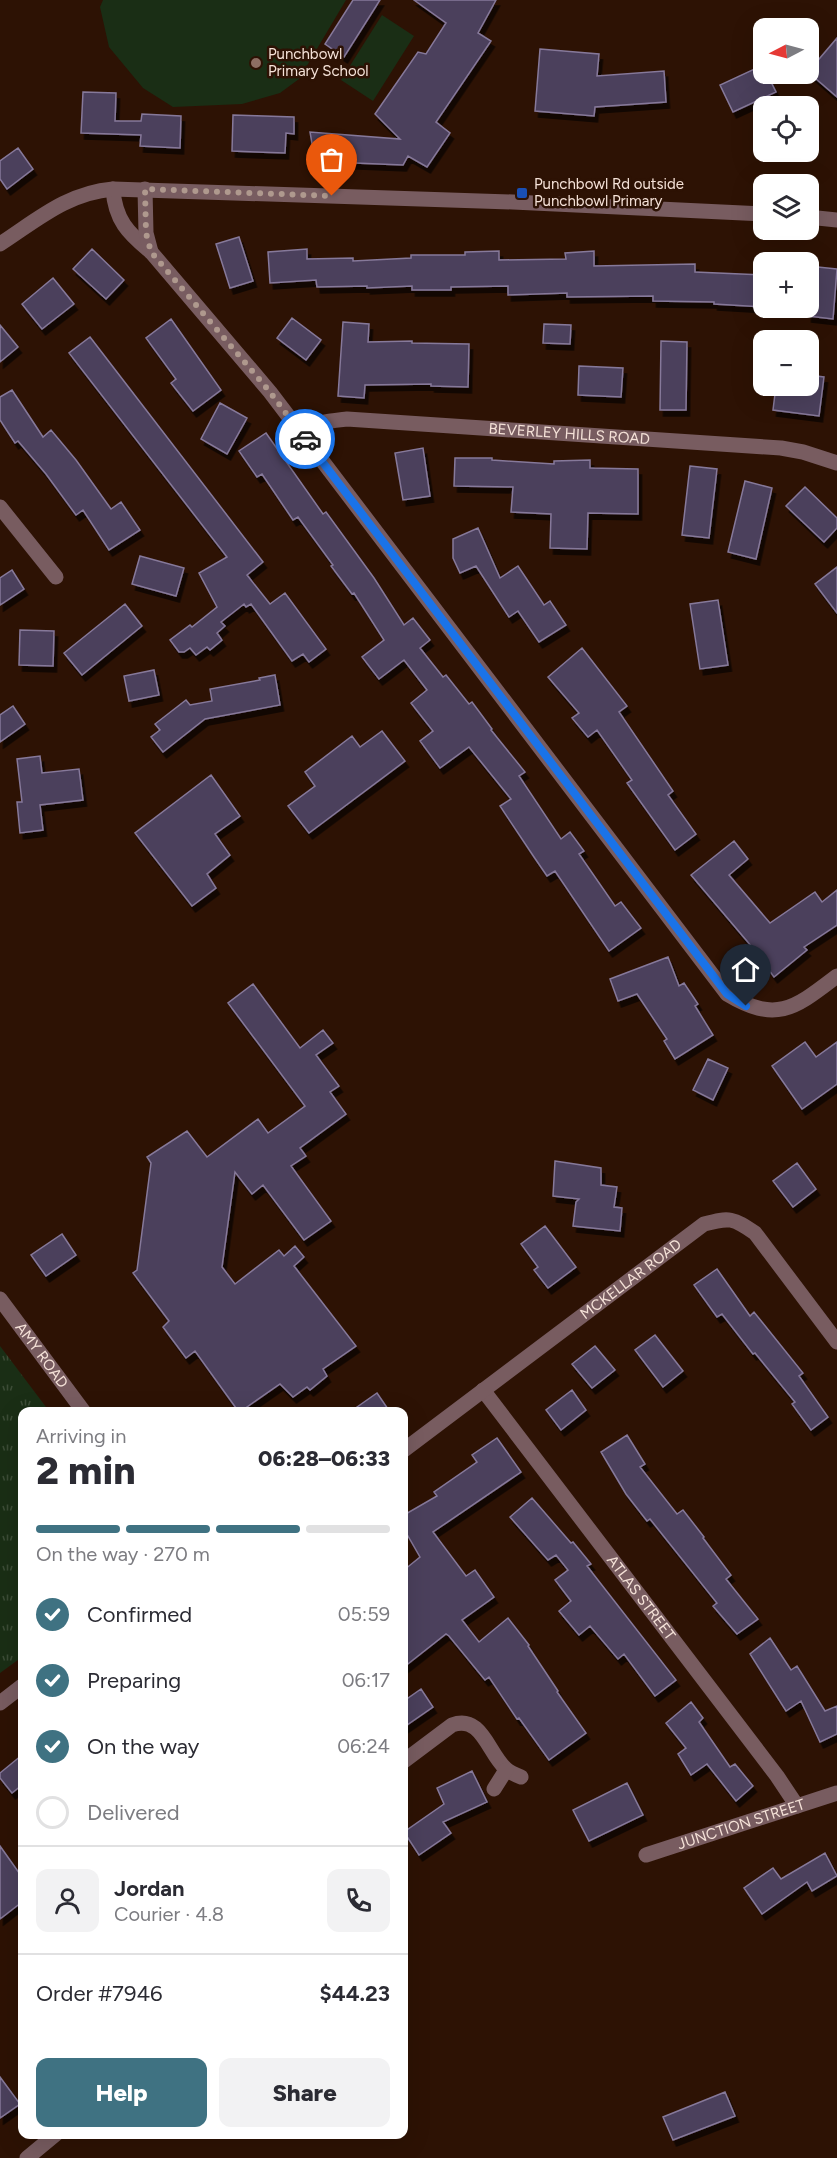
<!DOCTYPE html>
<html lang="en">
<head>
<meta charset="utf-8">
<style>
	body { margin:0; font-family:Figtree,sans-serif; background:#f2f2f3; color:#2b2b33; height:100vh; display:flex; flex-direction:column; font-size:22px; white-space:nowrap }
	* { box-sizing:border-box; margin:0 }
	p { font-size:20px; color:#7c7c81 }
	.icon { flex:none; width:33px; height:33px; fill:none; stroke:currentColor; stroke-width:2; stroke-linecap:round; stroke-linejoin:round }
	.map { position:relative; flex:1; overflow:hidden }
	.side { position:absolute; left:18px; top:1407px; width:390px; height:732px; display:flex; flex-direction:column; background:#fff; border-radius:12px; box-shadow:0 6px 24px #0002 }
	.side>* { flex:none }
	.needle { width:39px; rotate:264deg }
	.tools { position:absolute; left:753px; top:18px; display:grid; gap:12px }
	.tools a { display:grid; place-items:center; width:66px; height:66px; border-radius:12px; background:#fff; box-shadow:0 6px 24px #0002; font-size:30px }
	.pin { position:absolute; display:grid; place-items:center; width:51px; height:51px; color:#fff; margin:-62px -26px; border-radius:50% 50% 50% 0; rotate:-45deg; box-shadow:0 0 6px #0007 }
	.pin .icon { rotate:45deg }
	.courier { position:absolute; display:grid; place-items:center; width:60px; height:60px; margin:-30px; border:4px solid #1a73e8; border-radius:50%; background:#fff; color:#222; box-shadow:0 2px 8px #0007 }
	.headline em { font-style:normal; font-weight:800 }
	.headline div { display:flex; flex-direction:column-reverse }
	.headline { display:flex; align-items:center; justify-content:space-between; height:102px; padding:0 18px }
	h1 { font-size:39px; font-weight:800; line-height:45px }
	.bar { display:grid; grid-template-columns:repeat(4,1fr); gap:9px 6px; align-content:center; height:72px; padding:0 18px }
	.bar i { height:8px; border-radius:4px; background:#e1e1e2 }
	.bar .current { background:#3f7282 }
	.bar p { grid-column:span 4 }
	.line { display:flex; align-items:center; gap:15px; padding:0 18px; border-top:2px solid #e1e1e2 }
	.line div { flex:1 }
	.round { display:grid; place-items:center; flex:none; width:63px; height:63px; border-radius:12px; background:#f2f2f3 }
	ol { padding:0 18px; list-style:none }
	li { display:flex; align-items:center; gap:18px; height:66px }
	li p { margin-inline-start:auto }
	li .icon { padding:6px; border-radius:50%; background:#3f7282; color:#fff; stroke-width:4 }
	li:last-child { color:#7c7c81 }
	li i { width:33px; height:33px; border:3px solid #e1e1e2; border-radius:50% }
	.action { display:flex; gap:12px; margin-top:auto; padding:12px 18px }
	.action a { flex:1; height:69px; border-radius:12px; background:#3f7282; color:#fff; font-size:24px; font-weight:800; line-height:69px; text-align:center }
	.action a+a { background:#f2f2f3; color:#2b2b33 }
	.map>svg:first-child { display:block }
	.grass { fill:#1a2e15 }
	.park { fill:url(#park-tufts) }
	.building { fill:#4b3f5c; stroke:#86799a; stroke-width:1.5; filter:url(#shadow) }
	.lines { fill:none; stroke-linecap:round; stroke-linejoin:round }
	.minor { stroke:#785c60; stroke-width:15 }
	.done { stroke:#af998e; stroke-width:6; stroke-dasharray:0 10.8 }
	.route { stroke:#1a73e8; stroke-width:8 }
	.education-dot { fill:#8d6e63; stroke:#2d1204; stroke-width:2 }
	.transit-dot { fill:#1a4fb4; stroke:#2d1204; stroke-width:2 }
	.labels { text-anchor:middle; stroke-width:5; stroke-linejoin:round; paint-order:stroke }
	.poi-label { font-size:15px; fill:#f5e2d8; stroke:#2d1204; text-anchor:start }
	.street-label { font-size:15px; fill:#f5e2d8; stroke:#2d1204 }
</style>
</head>
<body>
<div class="map">
<svg width="837" height="2158" viewBox="0 0 837 2158">
	<defs>
		<pattern id="park-tufts" width="24" height="20" patternUnits="userSpaceOnUse" patternTransform="scale(1.5)"><rect width="24" height="20" fill="#1a2e15"/><path d="M3 7l-1-3M5 7V3M7 7l1-3M15 17l-1-3M17 17v-4M19 17l1-3" fill="none" stroke="#3c4c36"/></pattern>
		<filter id="shadow"><feDropShadow dx="3.5" dy="6" stdDeviation="0" flood-color="#0009"/></filter>
	</defs>
	<rect width="100%" height="100%" fill="#2d1204"/>
	<!-- grass -->
	<path class="grass" d="M103 0H346L299 79 280 93 242 104 173 107 143 88 109 47 100 7Z
		M382 15 414 36 373 101 341 80Z"/>
	<!-- park -->
	<path class="park" d="M0 1346 49 1411 22 1412V1657L0 1673Z"/>
	<!-- building -->
	<path class="building" d="M353 0H380L344 57 325 44Z
		M414 0H496L478 33 491 41 436 122 450 133 427 167 408 156 403 165 331 162V156L314 155 310 132 400 139 375 114 418 52 426 54 446 23Z
		M837 38V97L808 72Z
		M540 49 599 54 597 76 664 71 666 102 595 107 594 116 535 111Z
		M763 65 764 74H767L776 92 733 112 720 85Z
		M83 92 116 93 115 121H141L142 114 181 116 180 148 140 146 141 135 81 133Z
		M233 115 294 117V134L286 133 285 153 232 151Z
		M18 148 33 169 7 189 0 179V161Z
		M239 237 253 281 230 288 216 244Z
		M92 249 124 280 106 299 73 269Z
		M307 249V259L353 258V261L411 258V255H465V252L499 251V260L566 259 565 253 594 251V266L695 264V272L764 275V307L714 304V302L653 301V296L567 297V293L508 295V286L451 287V290H412V286L367 288V286L317 287 316 280 270 283 268 252Z
		M808 266 837 269 833 319 808 316Z
		M53 278 74 304 42 329 22 304Z
		M292 318 321 340 306 360 277 338Z
		M171 319 221 390 193 411 171 383 176 379 146 338Z
		M343 322 369 324 368 342 412 341V343L469 344 468 387 431 386V384L365 385 364 398 338 396Z
		M544 324 571 325 570 344 543 343Z
		M0 325 18 347 0 362Z
		M90 337 263 562 247 575 270 604 285 593 326 649 309 662 303 654 292 661 251 604 246 607 244 604 221 622 225 626 217 633 222 640 210 650 207 647 196 655 190 648 184 652H179L170 640 190 625 192 627 217 607 199 573 227 557 69 353Z
		M661 341 687 342 686 410H660Z
		M579 366 623 368 621 397 578 395Z
		M808 375 824 377 819 416 773 410 776 386H808Z
		M12 390 43 437 51 430 76 460 111 509 121 502 140 530 109 550 83 510 76 515 46 474 18 441 15 443 0 420V397Z
		M220 403 247 418 227 454 201 439Z
		M266 433 323 514 326 512 374 578 404 625 413 618 430 640 420 648 443 677 446 675 469 704 472 702 492 729 491 730 525 772 519 776 561 839 570 832 584 851 579 854 615 906 621 902 641 928 609 951 555 871 547 876 534 857 500 806 511 799 469 747 440 768 420 741 433 731 411 703 427 690 404 660 379 679 362 657 384 640 354 593 352 594 331 566 333 565 298 517 293 520 262 474 257 477 239 451Z
		M423 448 430 496 403 500 395 453Z
		M455 458H492V460L554 464V461L590 460V468L638 469V514L588 513 587 549 550 548 551 514 511 512 513 487 454 486Z
		M690 466 717 469 709 538 682 535Z
		M745 481 772 488 756 559 728 552Z
		M805 487 837 518V528L824 542 786 506Z
		M478 528 500 578 518 566 544 605 550 601 566 625 539 642 518 611 509 617 476 566 460 573 453 558V539Z
		M140 556 184 568 176 596 132 584Z
		M837 567V613L815 584Z
		M12 570 24 589 0 605V578Z
		M718 600 728 665 700 669 690 604Z
		M125 604 142 626 82 675 64 653Z
		M20 630 54 631 53 666 19 665Z
		M582 648 627 706 619 712 673 791 668 795 696 834 675 850 627 783 632 780 597 730 588 737 572 718 579 713 548 677Z
		M154 670 159 695 129 701 124 676Z
		M275 675 280 705 205 719 163 752 151 737 160 730 155 724 186 700 190 705 212 701 210 689 260 680 259 678Z
		M13 706 25 724 0 742V715Z
		M382 731 405 761 309 833 288 806 315 786 305 772 352 736 360 747Z
		M40 756 42 773 79 769 83 800 40 805 43 830 20 833 17 802H22L17 759Z
		M211 775 240 816 215 834 230 855 207 874 216 888 192 906 135 833Z
		M734 841 748 859 729 875 770 923 815 892 822 902 837 890V925L804 947 807 950 774 977 752 947 691 875Z
		M668 957 679 986 684 983 698 1004 695 1006 713 1035 675 1059 664 1041 667 1039 637 994 618 1001 610 979Z
		M253 984 300 1048 323 1030 333 1043 316 1055 339 1086 330 1092 346 1114 300 1148 306 1156 291 1166 331 1221 304 1240 263 1185 252 1194 235 1172 222 1267 235 1284 279 1250 284 1256 295 1246 304 1257 294 1266 356 1346 323 1369 327 1376 310 1390 307 1387 293 1397 280 1384 244 1409 236 1408 195 1351 186 1358 163 1327 169 1321 133 1273 137 1270 151 1163 147 1157 187 1131 207 1157 258 1119 268 1133 305 1106 228 1003Z
		M805 1042 816 1057 837 1042V1084L802 1109 772 1066Z
		M708 1059 728 1068 713 1100 693 1090Z
		M555 1161 601 1168V1185L617 1187 614 1207 622 1208 620 1231 573 1226 576 1202 579 1199 553 1196Z
		M797 1163 816 1189 793 1207 773 1181Z
		M545 1226 576 1267 548 1288 534 1270 538 1267 521 1244Z
		M62 1234 76 1255 46 1276 31 1255Z
		M717 1269 750 1316 754 1312 803 1373 799 1376 828 1417 811 1430 792 1404 795 1402 755 1353 753 1354 722 1314 717 1317 694 1285Z
		M655 1335 683 1371 663 1387 635 1350Z
		M595 1346 615 1370 592 1388 572 1364Z
		M572 1390 586 1410 561 1430 546 1410Z
		M377 1393 390 1412H350Z
		M627 1435 645 1464 640 1467 677 1514 683 1510 704 1537 703 1538 731 1575 726 1579 758 1619 737 1634 713 1606 717 1603 650 1519 647 1521 626 1494 601 1452Z
		M497 1438 521 1472 433 1532 466 1576 475 1570 494 1597 462 1620 479 1642 508 1618 529 1645 528 1646 558 1691 557 1692 586 1733 549 1760 519 1718 517 1719 489 1677 485 1680 449 1636 446 1634 404 1667V1570L420 1557 404 1529V1515L437 1496 434 1492 477 1462 472 1455Z
		M532 1498 571 1543 573 1542 591 1564 587 1566 676 1680 655 1696 624 1654 618 1659 590 1626 579 1635 559 1611 571 1601 555 1580 568 1570 556 1555 548 1560 510 1517Z
		M770 1638 791 1670 797 1666 825 1711 837 1706V1734L820 1742 801 1701 786 1711 750 1654Z
		M421 1689 433 1707 404 1727V1701Z
		M691 1702 703 1718 699 1722 730 1767 735 1764 753 1786 736 1801 707 1764 691 1775 678 1754 686 1748 666 1723Z
		M22 1755V1785L12 1793 0 1778V1773Z
		M472 1771 487 1802 443 1822 451 1833 419 1855 404 1832 444 1804 437 1788Z
		M627 1783 643 1815 589 1841 573 1810Z
		M0 1846 22 1877V1902L0 1919Z
		M825 1853 837 1876 812 1891 807 1882 762 1914 744 1888 773 1868 781 1879Z
		M0 2077 20 2104 0 2118Z
		M725 2092 735 2116 673 2140 663 2117Z"/>
	<g class="lines">
		<!-- minor -->
		<g class="minor">
			<path d="M113 189C115 220 128 233 151 252L270 392 727 994C777 1024 795 1008 837 976"/>
			<path d="M145 189 146 233 151 252"/>
			<path d="M808 217 837 220"/>
			<path d="M0 244C37 220 67 193 113 189L513 202 764 214"/>
			<path id="s1" d="M300 432C314 422 330 421 347 419L781 448 803 452 837 463"/>
			<path d="M0 507 56 577"/>
			<path id="s2" d="M0 1299 84 1412"/>
			<path id="s3" d="M483 1390 777 1776 797 1806"/>
			<path id="s4" d="M404 1450 704 1224C730 1217 733 1218 755 1233L837 1342"/>
			<path d="M0 1703 22 1686"/>
			<path d="M404 1761 452 1725C481 1714 488 1752 505 1768 509 1772 516 1775 521 1777"/>
			<path d="M494 1789 506 1770"/>
			<path id="s5" d="M646 1855 837 1793"/>
			<path d="M27 2158 56 2134"/>
		</g>
	</g>
	<g class="lines">
		<!-- done -->
		<path class="done" d="M305 439 270 392 151 252 146 233 145 189 332 196"/>
		<!-- route -->
		<path class="route" d="M305 439 727 994 746 1006"/>
	</g>
	<!-- markers -->
	<circle class="education-dot" cx="256" cy="63" r="6"/>
	<rect class="transit-dot" x="516" y="187" width="12" height="12" rx="3"/>
	<g class="labels">
		<!-- poi labels -->
		<g class="poi-label">
			<text x="268" y="59">Punchbowl<tspan x="268" dy="17">Primary School</tspan></text>
			<text x="534" y="189">Punchbowl Rd outside<tspan x="534" dy="17">Punchbowl Primary</tspan></text>
		</g>
		<!-- street labels -->
		<g class="street-label">
			<text dy="5" stroke="none"><textPath href="#s1" startOffset="272">BEVERLEY HILLS ROAD</textPath></text>
			<text dy="5" stroke="none"><textPath href="#s4" startOffset="284">MCKELLAR ROAD</textPath></text>
			<text dy="5" stroke="none"><textPath href="#s2" startOffset="70">AMY ROAD</textPath></text>
			<text dy="5" stroke="none"><textPath href="#s3" startOffset="261">ATLAS STREET</textPath></text>
			<text dy="5" stroke="none"><textPath href="#s5" startOffset="100">JUNCTION STREET</textPath></text>
		</g>
	</g>
</svg>
<div class="tools">
<a><svg class="needle" viewBox="-14 -14 28 28"><path d="M0-13l5 13h-10z" fill="#e53935"/><path d="M0 13l5-13h-10z" fill="#7c7c81"/></svg></a>
<a><svg class="icon" aria-label="locate" viewBox="0 0 24 24"><circle cx="12" cy="12" r="6"/><path d="M12 2v4M12 18v4M2 12h4M18 12h4"/></svg></a>
<a><svg class="icon" aria-label="layers" viewBox="0 0 24 24"><path d="M12 4l9 5-9 5-9-5zM3 14l9 5 9-5"/></svg></a>
<a>+</a>
<a>−</a>
</div>
<div class="pin" style="left:332px;top:196px;background:#ea580c"><svg class="icon" aria-label="bag" viewBox="0 0 24 24"><path d="M5 8h14l-1 12H6zM9 8a3 3 0 0 1 6 0"/></svg></div>
<div class="pin" style="left:746px;top:1006px;background:#1f2937"><svg class="icon" aria-label="home" viewBox="0 0 24 24"><path d="M3 11l9-7 9 7M6 9v11h12V9"/></svg></div>
<div class="courier" style="left:305px;top:439px"><svg class="icon" aria-label="car" viewBox="0 0 24 24"><path d="M5 17H2v-5l4-1 3-4h7l3 4 3 1v5h-3M9 17h6M6 11h13"/><circle cx="7" cy="17" r="2"/><circle cx="17" cy="17" r="2"/></svg></div>
<section class="side">
<div class="headline"><div><h1>2 min</h1><p>Arriving in</p></div><em>06:28–06:33</em></div>
<div class="bar"><i class="current"></i><i class="current"></i><i class="current"></i><i></i><p>On the way · 270 m</p></div>
<ol>
<li><svg class="icon" aria-label="check" viewBox="0 0 24 24"><path d="M5 12l5 5 9-10"/></svg>Confirmed<p>05:59</p></li>
<li><svg class="icon" aria-label="check" viewBox="0 0 24 24"><path d="M5 12l5 5 9-10"/></svg>Preparing<p>06:17</p></li>
<li><svg class="icon" aria-label="check" viewBox="0 0 24 24"><path d="M5 12l5 5 9-10"/></svg>On the way<p>06:24</p></li>
<li><i></i>Delivered</li>
</ol>
<div class="line" style="height:108px"><a class="round"><svg class="icon" aria-label="person" viewBox="0 0 24 24"><circle cx="12" cy="8" r="4"/><path d="M4 21q1-7 8-7t8 7"/></svg></a><div><b>Jordan</b><p>Courier · 4.8</p></div><a class="round"><svg class="icon" aria-label="phone" viewBox="0 0 24 24"><path d="M5 4h4l2 5-3 2q2 4 5 5l2-3 5 2v4C11 20 4 13 5 4z"/></svg></a></div>
<div class="line" style="height:78px"><div>Order #7946</div><b>$44.23</b></div>
<div class="action"><a>Help</a><a>Share</a></div>
</section>
</div>
</body>
</html>
